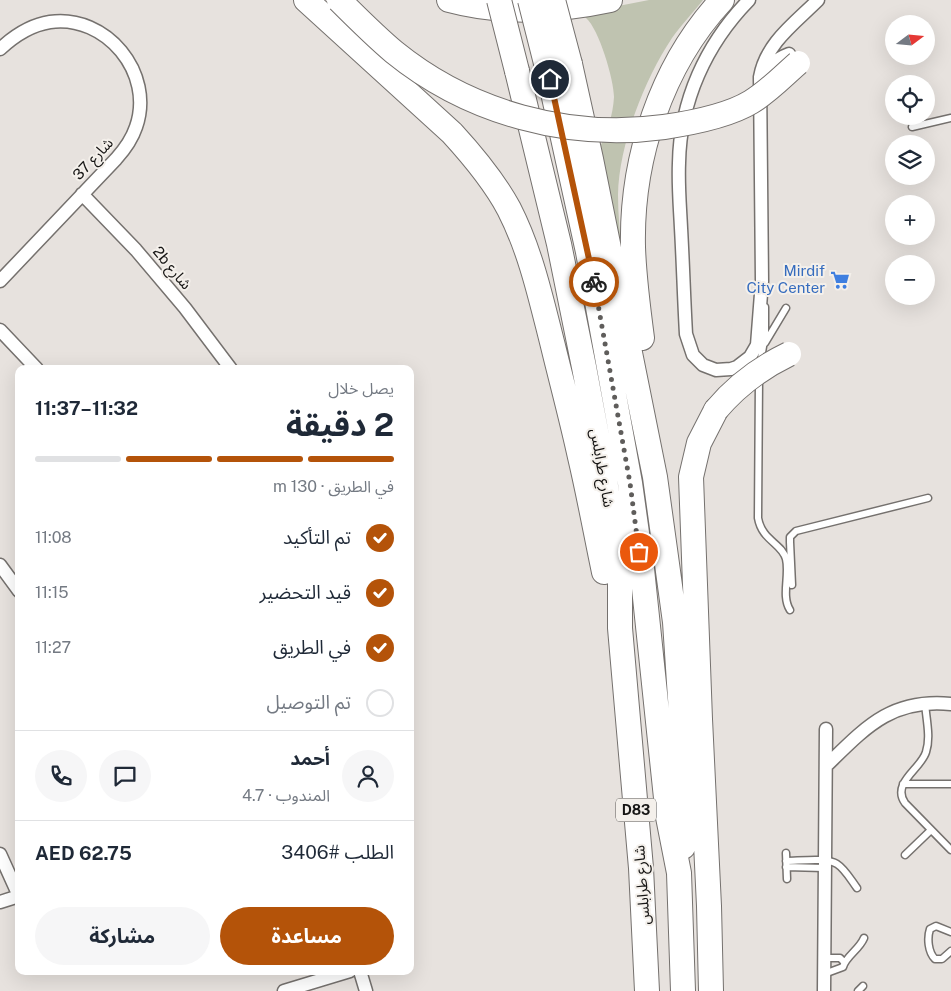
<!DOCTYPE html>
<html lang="ar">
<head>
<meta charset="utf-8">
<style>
	body { margin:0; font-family:"Public Sans","Noto Sans Arabic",sans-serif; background:#f6f6f7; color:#1f2937; direction:rtl; height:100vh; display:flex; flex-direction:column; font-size:19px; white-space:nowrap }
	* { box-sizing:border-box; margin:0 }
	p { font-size:16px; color:#747a83 }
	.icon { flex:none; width:28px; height:28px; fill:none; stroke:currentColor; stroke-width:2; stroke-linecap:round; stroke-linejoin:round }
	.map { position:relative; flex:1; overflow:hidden; direction:ltr }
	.drawer { position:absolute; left:15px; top:365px; width:399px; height:610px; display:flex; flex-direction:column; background:#fff; border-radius:10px; box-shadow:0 5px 20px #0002; direction:rtl }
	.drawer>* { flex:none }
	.needle { width:32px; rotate:74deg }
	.buttons { position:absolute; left:885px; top:15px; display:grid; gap:10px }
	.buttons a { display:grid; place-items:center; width:50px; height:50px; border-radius:50%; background:#fff; box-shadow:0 5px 20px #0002; font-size:25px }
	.pin { position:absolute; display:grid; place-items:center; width:42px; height:42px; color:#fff; margin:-21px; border:2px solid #fff; border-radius:50%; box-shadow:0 1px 5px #0007 }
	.courier { position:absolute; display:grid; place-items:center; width:50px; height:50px; margin:-25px; border:4px solid #b45309; border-radius:50%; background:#fff; color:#222; box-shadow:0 1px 6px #0007 }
	.head em { font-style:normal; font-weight:700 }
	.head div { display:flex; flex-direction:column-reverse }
	.head { display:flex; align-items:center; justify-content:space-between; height:85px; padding:0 20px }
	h1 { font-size:32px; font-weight:700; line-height:38px }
	.bar { display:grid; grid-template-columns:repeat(4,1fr); gap:8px 5px; align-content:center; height:60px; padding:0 20px }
	.bar i { height:6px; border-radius:4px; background:#e0e1e3 }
	.bar .selected { background:#b45309 }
	.bar p { grid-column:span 4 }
	.line { display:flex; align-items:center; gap:12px; padding:0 20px; border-top:1px solid #e0e1e3 }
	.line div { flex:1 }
	.round { display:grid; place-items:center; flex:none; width:52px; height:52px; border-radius:26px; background:#f6f6f7 }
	ol { padding:0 20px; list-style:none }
	li { display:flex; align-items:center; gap:15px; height:55px }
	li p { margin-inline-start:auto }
	li .icon { padding:5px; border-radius:50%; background:#b45309; color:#fff; stroke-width:4 }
	li:last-child { color:#747a83 }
	li i { width:28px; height:28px; border:2px solid #e0e1e3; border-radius:50% }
	.primary-button { display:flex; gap:10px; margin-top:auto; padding:10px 20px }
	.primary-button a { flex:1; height:58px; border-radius:30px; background:#b45309; color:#fff; font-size:20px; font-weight:700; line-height:58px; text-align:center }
	.primary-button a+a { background:#f6f6f7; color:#1f2937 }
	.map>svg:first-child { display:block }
	.green { fill:#bfc3b0 }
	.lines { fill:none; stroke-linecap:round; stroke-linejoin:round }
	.lane-casing { stroke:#75716e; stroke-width:9 }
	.street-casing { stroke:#75716e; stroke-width:15 }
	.highway-casing { stroke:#75716e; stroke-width:26 }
	.lane { stroke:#fff; stroke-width:6 }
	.street { stroke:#fff; stroke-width:12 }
	.highway { stroke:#fff; stroke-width:24 }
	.highway-bridge-casing { stroke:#75716e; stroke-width:26; stroke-linecap:butt }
	.highway-bridge { stroke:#fff; stroke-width:24 }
	.done { stroke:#5f5d5b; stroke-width:5; stroke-dasharray:0 9 }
	.route { stroke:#b45309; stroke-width:6 }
	.labels { text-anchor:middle; stroke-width:4; stroke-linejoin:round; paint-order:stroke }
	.shield { fill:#f4f0eb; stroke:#595754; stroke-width:1 }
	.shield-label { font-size:14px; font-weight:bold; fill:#161514 }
	.street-label { font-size:15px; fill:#161514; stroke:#f4f0eb }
	.shop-label { font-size:15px; fill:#366cbe; stroke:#f4f0eb; text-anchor:end }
</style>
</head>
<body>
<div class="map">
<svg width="951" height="991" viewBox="0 0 951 991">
	<rect width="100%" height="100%" fill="#e7e2de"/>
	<!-- green -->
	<path class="green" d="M649 0H703C693 13 681 25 672 38 644 80 619 145 618 195 618 218 621 241 622 264L599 149C607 133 613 115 614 97 614 80 599 29 586 18 583 14 577 12 573 10L608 8Z"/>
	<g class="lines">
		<!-- lane casing -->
		<g class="lane-casing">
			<path id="lane" d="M912 127 951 118
				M765 343 786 308
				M760 364 765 335V307
				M759 379 758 518C762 541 782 543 786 559 790 575 781 596 790 610
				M792 585 790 542V537L796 531 928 498
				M925 703C926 718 931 737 926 752 921 769 891 783 905 803L951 850
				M903 784H951
				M786 853 787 879
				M905 855 931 830
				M786 861C799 861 827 857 837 864 845 869 851 880 857 888
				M786 867 824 868
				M951 932 936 926 930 929C927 938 928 952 935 959H942L951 951
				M824 958H840L844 962
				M824 974 843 967C846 956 859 950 864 938
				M858 991 863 986"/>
		</g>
		<!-- street casing -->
		<g class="street-casing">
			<path id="street" d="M749 0C706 44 680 101 679 163 678 185 680 207 681 228 683 263 684 299 686 334L693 355 703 365 716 370 731 369 737 367 750 357 757 345 762 281 760 77C766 43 795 23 818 0
				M0 49C14 36 30 25 50 22 106 14 155 73 136 127 132 139 125 149 116 159L0 281
				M769 78C769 64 776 59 789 54
				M82 194 136 250 185 308 231 369
				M0 330 37 369
				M0 565 19 591
				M826 766C865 728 891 698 951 704
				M0 854 19 896
				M0 902 19 896
				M360 971 366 991
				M284 991 350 971
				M824 991 826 729"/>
		</g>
		<!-- highway casing -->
		<g class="highway-casing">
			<path id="highway" d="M306 0 452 133C474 157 494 181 509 209 531 252 541 299 553 346 562 383 572 420 580 457 589 495 596 534 604 572
				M449 0C501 14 559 11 610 0
				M570 64 591 159 655 477 675 622 684 759 685 815 683 847
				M517 71 559 244 584 367 604 473 620 575V628L641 868 647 991
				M550 79 588 252 630 483 642 569 668 817 679 873 683 991
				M642 338C638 308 634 278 633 247 631 159 661 66 722 0
				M711 991 709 906 700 719 691 477 699 443 716 410"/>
		</g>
		<!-- lane -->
		<use href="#lane" class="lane"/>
		<!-- street -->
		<use href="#street" class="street"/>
		<!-- highway -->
		<use href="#highway" class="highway"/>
		<!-- highway-bridge casing -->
		<g class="highway-bridge-casing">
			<path id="highway-bridge" d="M339 0C357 18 375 36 394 52 469 113 569 140 664 127 691 123 728 116 751 102 768 92 783 76 798 63
				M499 0 517 71
				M530 0 550 79
				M553 0 570 64
				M716 410C737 385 760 368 789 354"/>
		</g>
		<!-- highway-bridge -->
		<use href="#highway-bridge" class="highway-bridge"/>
	</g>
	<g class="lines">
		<!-- done -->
		<path class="done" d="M594 282 630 483 639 552"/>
		<!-- route -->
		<path class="route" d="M550 79 594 282"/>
	</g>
	<!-- icons -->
	<defs>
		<g id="supermarket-bare" transform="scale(1.5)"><path d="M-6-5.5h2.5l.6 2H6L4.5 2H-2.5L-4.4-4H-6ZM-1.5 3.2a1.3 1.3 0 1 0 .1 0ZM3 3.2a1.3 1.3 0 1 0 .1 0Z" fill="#3f7fe0" stroke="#f4f0eb" stroke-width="2.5" paint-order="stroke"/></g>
	</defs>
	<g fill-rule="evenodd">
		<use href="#supermarket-bare" x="840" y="280"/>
	</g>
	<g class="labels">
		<!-- shield labels -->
		<rect class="shield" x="616" y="798.5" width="40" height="23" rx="4"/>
		<g class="shield-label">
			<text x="636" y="815">D83</text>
		</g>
		<!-- street labels -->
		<g class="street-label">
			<text transform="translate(93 159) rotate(-47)" y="5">شارع 37</text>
			<text transform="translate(172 268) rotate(50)" y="5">2b شارع</text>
			<text transform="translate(602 468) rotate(80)" y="5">شارع طرابلس</text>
			<text transform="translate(642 885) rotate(-94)" y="5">شارع طرابلس</text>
		</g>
		<!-- shop labels -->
		<g class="shop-label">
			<text x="825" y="276">Mirdif<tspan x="825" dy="17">City Center</tspan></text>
		</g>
	</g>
</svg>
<div class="buttons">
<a><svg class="needle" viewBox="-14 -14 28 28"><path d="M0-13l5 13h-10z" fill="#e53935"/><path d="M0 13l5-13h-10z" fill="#747a83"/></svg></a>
<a><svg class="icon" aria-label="locate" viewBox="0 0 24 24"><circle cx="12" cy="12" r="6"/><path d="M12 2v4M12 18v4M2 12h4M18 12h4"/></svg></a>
<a><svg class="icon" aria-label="layers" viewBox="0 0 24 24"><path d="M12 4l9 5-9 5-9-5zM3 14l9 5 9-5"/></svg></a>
<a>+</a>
<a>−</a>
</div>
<div class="pin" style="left:639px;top:552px;background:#ea580c"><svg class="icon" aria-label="bag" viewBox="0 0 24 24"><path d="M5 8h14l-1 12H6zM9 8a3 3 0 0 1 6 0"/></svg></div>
<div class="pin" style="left:550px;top:79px;background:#1f2937"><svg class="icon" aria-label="home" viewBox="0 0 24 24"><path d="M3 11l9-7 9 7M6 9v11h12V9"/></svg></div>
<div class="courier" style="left:594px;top:282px"><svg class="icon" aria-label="bike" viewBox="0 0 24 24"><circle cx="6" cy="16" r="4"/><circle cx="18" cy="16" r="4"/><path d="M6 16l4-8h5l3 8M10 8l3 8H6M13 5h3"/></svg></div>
<section class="drawer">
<div class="head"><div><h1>2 دقيقة</h1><p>يصل خلال</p></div><em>11:32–11:37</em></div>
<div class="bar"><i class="selected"></i><i class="selected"></i><i class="selected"></i><i></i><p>في الطريق · 130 m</p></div>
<ol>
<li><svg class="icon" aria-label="check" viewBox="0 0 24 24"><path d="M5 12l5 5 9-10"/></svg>تم التأكيد<p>11:08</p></li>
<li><svg class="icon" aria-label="check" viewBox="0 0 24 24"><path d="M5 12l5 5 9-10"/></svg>قيد التحضير<p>11:15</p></li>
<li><svg class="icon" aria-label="check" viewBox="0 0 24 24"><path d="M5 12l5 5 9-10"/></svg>في الطريق<p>11:27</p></li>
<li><i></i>تم التوصيل</li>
</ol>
<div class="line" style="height:90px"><a class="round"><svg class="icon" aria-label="person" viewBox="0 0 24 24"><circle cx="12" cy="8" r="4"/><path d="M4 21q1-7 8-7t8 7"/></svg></a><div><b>أحمد</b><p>المندوب · 4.7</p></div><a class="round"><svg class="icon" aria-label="chat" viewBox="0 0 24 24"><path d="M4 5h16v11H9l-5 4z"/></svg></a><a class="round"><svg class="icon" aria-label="phone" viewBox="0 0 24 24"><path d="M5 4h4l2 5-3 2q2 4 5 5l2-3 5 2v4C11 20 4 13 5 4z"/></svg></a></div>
<div class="line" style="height:65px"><div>الطلب #3406</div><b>AED 62.75</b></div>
<div class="primary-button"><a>مساعدة</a><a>مشاركة</a></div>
</section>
</div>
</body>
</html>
